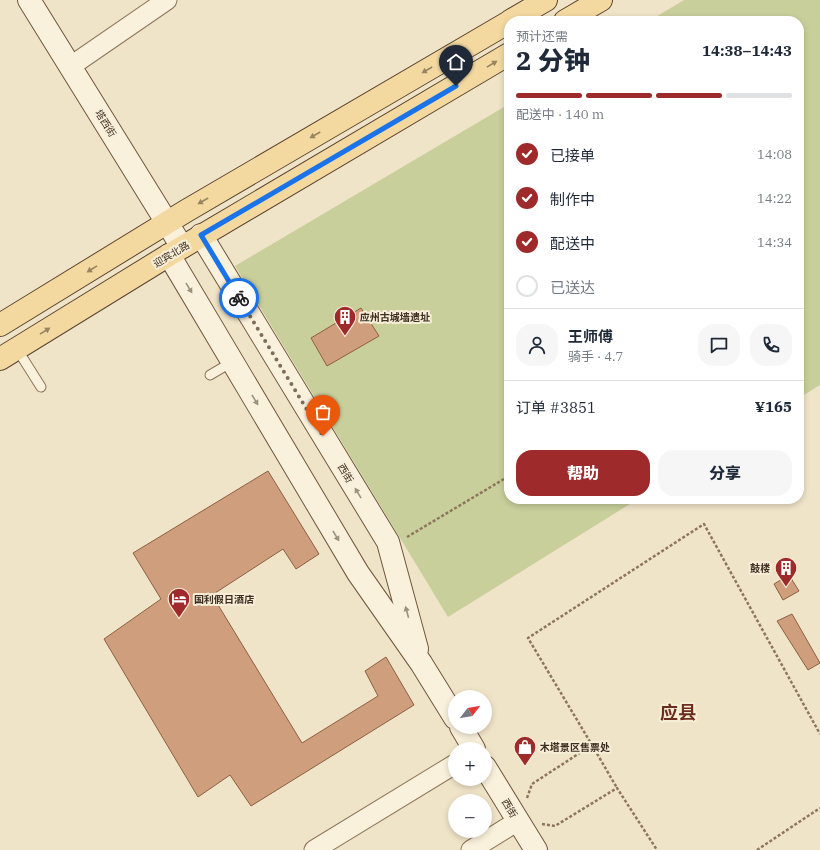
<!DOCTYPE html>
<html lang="zh">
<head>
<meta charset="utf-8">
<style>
	body { margin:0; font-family:"IBM Plex Serif","Noto Sans SC",serif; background:#f6f6f7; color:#1f2937; height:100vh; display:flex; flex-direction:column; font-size:15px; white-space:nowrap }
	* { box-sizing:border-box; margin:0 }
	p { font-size:13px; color:#747a83 }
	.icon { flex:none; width:22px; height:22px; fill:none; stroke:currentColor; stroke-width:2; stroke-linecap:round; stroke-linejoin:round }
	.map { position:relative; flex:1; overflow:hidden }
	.sheet { position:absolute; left:504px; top:16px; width:300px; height:488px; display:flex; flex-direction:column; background:#fff; border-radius:16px; box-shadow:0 2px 6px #0003 }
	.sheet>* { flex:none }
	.needle { width:26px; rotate:59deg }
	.tools { position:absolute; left:448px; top:690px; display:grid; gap:8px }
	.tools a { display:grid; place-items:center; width:44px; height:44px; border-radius:50%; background:#fff; box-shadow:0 2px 6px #0003; font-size:20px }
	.pin { position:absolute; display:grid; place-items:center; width:34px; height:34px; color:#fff; margin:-41px -17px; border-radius:50% 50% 50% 0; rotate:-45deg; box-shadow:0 0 4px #0007 }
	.pin .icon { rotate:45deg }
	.courier { position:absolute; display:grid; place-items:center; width:40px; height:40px; margin:-20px; border:3px solid #1a73e8; border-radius:50%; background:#fff; color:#222; box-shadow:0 1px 5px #0007 }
	.overview em { font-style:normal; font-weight:800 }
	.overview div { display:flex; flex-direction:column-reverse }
	.overview { display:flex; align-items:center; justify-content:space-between; height:68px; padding:0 12px }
	h1 { font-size:26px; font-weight:800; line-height:30px }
	.bar { display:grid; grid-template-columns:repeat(4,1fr); gap:6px 4px; align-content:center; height:48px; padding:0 12px }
	.bar i { height:5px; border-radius:3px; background:#e0e1e3 }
	.bar .current { background:#9e2a2b }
	.bar p { grid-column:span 4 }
	.line { display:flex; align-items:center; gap:10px; padding:0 12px; border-top:1px solid #e0e1e3 }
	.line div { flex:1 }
	.round { display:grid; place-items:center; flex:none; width:42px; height:42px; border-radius:16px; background:#f6f6f7 }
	ol { padding:0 12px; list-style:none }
	li { display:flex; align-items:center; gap:12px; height:44px }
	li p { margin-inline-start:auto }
	li .icon { padding:4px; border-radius:50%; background:#9e2a2b; color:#fff; stroke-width:4 }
	li:last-child { color:#747a83 }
	li i { width:22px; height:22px; border:2px solid #e0e1e3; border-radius:50% }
	.primary-button { display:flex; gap:8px; margin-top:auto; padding:8px 12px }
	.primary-button a { flex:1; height:46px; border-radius:16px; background:#9e2a2b; color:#fff; font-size:16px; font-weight:800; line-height:46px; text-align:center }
	.primary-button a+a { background:#f6f6f7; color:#1f2937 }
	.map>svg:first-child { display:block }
	.green { fill:#c9cf9b }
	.building { fill:#cf9f7d; stroke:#8d5f41 }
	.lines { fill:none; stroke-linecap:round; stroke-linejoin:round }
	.lane-casing { stroke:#8d765c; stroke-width:11 }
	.street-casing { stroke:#8d765c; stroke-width:21 }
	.secondary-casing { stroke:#6f573f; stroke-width:24 }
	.primary-casing { stroke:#5b4430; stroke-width:24 }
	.path { stroke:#8d765c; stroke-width:2.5; stroke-dasharray:3 2; stroke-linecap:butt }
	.lane { stroke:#faf1dc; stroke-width:9 }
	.street { stroke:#faf1dc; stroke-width:19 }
	.secondary { stroke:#faf1dc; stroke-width:22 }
	.primary { stroke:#f3d9a0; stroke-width:22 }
	.oneway { fill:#988460 }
	.oneway2 { fill:#9c907e }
	.done { stroke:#7c6e5b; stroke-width:4; stroke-dasharray:0 7.2 }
	.route { stroke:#1a73e8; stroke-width:5 }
	.labels { text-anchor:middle; stroke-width:4; stroke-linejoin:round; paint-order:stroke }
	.street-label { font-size:10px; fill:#3d2e20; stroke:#f7eed8 }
	.poi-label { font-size:10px; font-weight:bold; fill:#3d2e20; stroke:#f7eed8; text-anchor:start }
	.town-label { font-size:18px; font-weight:bold; fill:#6b2e1e; stroke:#f7eed8 }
</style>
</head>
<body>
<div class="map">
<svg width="820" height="850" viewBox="0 0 820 850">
	<rect width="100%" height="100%" fill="#f0e4c8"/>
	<!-- green -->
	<path class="green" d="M684 0H820V385L799 398V21H649Z
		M509 104V499H638L448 617 235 266Z"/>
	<!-- building -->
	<path class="building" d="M361 308 379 336 327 366 311 338Z
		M268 471 319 554 296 569 283 549 212 595 302 743 378 696 365 671 386 657 414 705 251 806 230 775 198 797 104 639 161 599 133 553Z
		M789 575 799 591 783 600 774 584Z
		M792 614 820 663 808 670 777 621Z"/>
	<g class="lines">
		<!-- lane casing -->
		<g class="lane-casing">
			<path id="lane" d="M17 349 41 387
				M210 375 232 362"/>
		</g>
		<!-- street casing -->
		<g class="street-casing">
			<path id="street" d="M71 66 167 0
				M314 850 455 764
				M471 850 518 821"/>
		</g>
		<!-- secondary casing -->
		<g class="secondary-casing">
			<path id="secondary" d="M29 0 182 247
				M201 235 388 542 417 649
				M169 255 358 573 421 663 455 718
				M461 727 474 749
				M485 767 536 850"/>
		</g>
		<!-- primary casing -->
		<g class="primary-casing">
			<path id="primary" d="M510 21 546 0
				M565 21 601 0
				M0 325 186 211 509 22
				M0 359 169 255 509 54"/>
		</g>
		<!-- path -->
		<path class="path" d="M407 537 509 476
			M592 745 617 788
			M527 798 532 784 592 745 528 638 704 524 820 734
			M542 824 555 826 617 788 657 850
			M757 850 820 808"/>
		<!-- lane -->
		<use href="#lane" class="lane"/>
		<!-- street -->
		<use href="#street" class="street"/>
		<!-- secondary -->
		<use href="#secondary" class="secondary"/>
		<!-- primary -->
		<use href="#primary" class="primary"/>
	</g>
	<!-- one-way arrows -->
	<defs><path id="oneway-solid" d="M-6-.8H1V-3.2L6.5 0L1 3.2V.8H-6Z"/></defs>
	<g class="oneway">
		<use href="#oneway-solid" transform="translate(492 64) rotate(-31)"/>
		<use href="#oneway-solid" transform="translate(427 70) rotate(150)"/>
		<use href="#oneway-solid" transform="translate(315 135) rotate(150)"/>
		<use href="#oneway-solid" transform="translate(203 201) rotate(150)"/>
		<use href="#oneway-solid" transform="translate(92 269) rotate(148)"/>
		<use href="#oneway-solid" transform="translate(45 331) rotate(-32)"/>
	</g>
	<g class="oneway2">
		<use href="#oneway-solid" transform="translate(189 288) rotate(59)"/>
		<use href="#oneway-solid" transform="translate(255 400) rotate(59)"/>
		<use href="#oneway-solid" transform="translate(358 493) rotate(-121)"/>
		<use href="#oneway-solid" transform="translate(336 536) rotate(59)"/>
		<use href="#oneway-solid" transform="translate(407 612) rotate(-105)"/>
	</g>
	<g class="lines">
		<!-- done -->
		<path class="done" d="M239 298 323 436"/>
		<!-- route -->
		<path class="route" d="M239 298 201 235 456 86"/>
	</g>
	<!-- icons -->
	<defs>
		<g id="building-pin" transform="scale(1.15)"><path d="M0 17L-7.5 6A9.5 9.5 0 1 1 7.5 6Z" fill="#9e2a2b" stroke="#f7eed8"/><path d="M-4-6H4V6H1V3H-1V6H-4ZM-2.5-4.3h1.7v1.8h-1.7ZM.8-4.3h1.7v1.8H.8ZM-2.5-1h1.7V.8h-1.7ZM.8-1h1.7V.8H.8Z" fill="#fff"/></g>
		<g id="hotel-pin" transform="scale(1.15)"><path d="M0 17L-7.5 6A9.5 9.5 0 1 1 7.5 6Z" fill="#9e2a2b" stroke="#f7eed8"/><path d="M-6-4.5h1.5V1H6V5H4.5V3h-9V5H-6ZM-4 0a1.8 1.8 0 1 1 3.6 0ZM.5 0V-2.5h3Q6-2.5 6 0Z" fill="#fff"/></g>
		<g id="shop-pin" transform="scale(1.15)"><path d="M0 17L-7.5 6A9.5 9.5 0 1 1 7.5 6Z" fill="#9e2a2b" stroke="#f7eed8"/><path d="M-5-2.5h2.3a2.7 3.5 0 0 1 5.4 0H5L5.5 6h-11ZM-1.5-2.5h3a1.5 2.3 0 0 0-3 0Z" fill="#fff"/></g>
	</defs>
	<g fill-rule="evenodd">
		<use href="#building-pin" x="345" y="317"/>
		<use href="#building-pin" x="786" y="568"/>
		<use href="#hotel-pin" x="179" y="599"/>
		<use href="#shop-pin" x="525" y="747"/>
	</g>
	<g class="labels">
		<!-- street labels -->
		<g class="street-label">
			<text transform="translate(106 123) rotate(58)" y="4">塔西街</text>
			<text transform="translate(171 254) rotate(-31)" y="4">迎宾北路</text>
			<text transform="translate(346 473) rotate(59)" y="4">西街</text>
			<text transform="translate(510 808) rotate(59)" y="4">西街</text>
		</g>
		<!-- poi labels -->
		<g class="poi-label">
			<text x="360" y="321">应州古城墙遗址</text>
			<text x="770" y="572" text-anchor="end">鼓楼</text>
			<text x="194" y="603">国利假日酒店</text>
			<text x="540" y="751">木塔景区售票处</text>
		</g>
		<!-- town labels -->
		<g class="town-label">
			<text x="678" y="719">应县</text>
		</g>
	</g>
</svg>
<div class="tools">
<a><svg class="needle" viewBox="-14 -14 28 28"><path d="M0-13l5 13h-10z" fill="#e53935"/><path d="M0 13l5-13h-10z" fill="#747a83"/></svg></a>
<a>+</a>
<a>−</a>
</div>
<div class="pin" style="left:323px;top:436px;background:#ea580c"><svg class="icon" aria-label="bag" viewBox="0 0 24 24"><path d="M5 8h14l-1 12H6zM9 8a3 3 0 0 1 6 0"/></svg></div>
<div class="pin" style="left:456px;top:86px;background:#1f2937"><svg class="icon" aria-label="home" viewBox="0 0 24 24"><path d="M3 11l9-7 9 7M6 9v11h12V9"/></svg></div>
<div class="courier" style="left:239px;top:298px"><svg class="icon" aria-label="bike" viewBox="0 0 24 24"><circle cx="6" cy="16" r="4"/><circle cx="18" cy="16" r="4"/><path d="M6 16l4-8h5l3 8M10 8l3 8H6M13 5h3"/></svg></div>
<section class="sheet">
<div class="overview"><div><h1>2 分钟</h1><p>预计还需</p></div><em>14:38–14:43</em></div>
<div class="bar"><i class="current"></i><i class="current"></i><i class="current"></i><i></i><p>配送中 · 140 m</p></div>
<ol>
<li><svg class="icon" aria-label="check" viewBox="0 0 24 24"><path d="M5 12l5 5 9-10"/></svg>已接单<p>14:08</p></li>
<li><svg class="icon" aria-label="check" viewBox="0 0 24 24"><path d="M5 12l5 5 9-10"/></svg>制作中<p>14:22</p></li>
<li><svg class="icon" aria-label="check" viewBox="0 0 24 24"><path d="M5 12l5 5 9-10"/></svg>配送中<p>14:34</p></li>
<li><i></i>已送达</li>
</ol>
<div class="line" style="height:72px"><a class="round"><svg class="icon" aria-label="person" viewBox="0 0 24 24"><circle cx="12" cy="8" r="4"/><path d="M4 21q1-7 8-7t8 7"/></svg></a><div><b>王师傅</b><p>骑手 · 4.7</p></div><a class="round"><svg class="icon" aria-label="chat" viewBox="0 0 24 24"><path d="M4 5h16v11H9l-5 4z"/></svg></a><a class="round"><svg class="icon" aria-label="phone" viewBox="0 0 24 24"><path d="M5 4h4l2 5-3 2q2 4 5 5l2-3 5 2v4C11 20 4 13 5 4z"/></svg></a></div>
<div class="line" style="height:52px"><div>订单 #3851</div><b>¥165</b></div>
<div class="primary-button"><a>帮助</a><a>分享</a></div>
</section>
</div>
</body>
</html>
